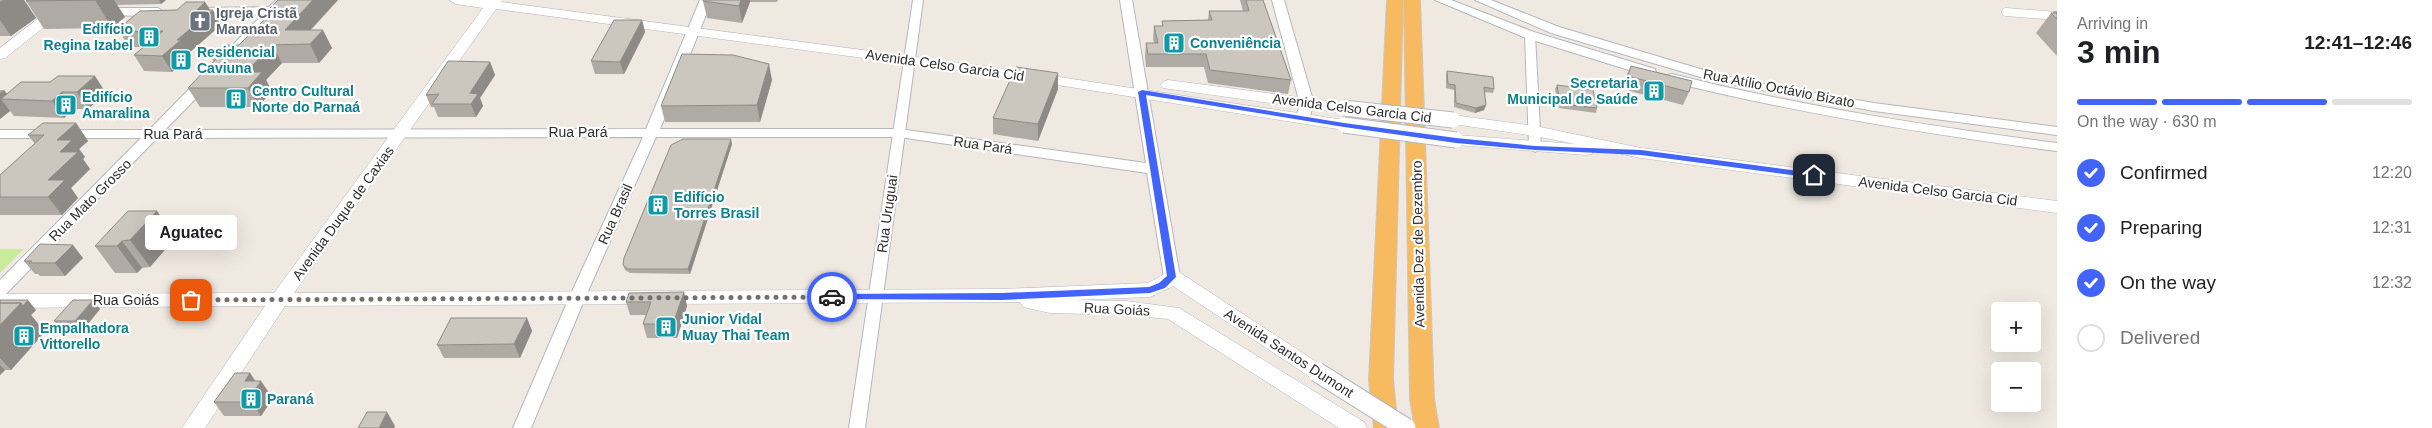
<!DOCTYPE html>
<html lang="en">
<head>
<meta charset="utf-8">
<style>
	body { margin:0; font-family:Helvetica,sans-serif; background:#f6f6f6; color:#202124; height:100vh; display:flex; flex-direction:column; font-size:19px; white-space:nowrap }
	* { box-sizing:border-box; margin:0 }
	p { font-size:16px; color:#757577 }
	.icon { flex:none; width:28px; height:28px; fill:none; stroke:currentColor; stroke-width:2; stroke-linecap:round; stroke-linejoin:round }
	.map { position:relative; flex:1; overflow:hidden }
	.drawer { display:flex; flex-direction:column; background:#fff; width:375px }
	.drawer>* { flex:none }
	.controls { position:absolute; left:1991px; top:302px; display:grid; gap:10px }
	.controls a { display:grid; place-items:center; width:50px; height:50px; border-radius:5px; background:#fff; box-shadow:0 5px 20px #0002; font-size:25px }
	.pin { position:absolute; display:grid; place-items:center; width:42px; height:42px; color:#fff; margin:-21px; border-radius:10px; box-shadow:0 2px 8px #0006 }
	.courier { position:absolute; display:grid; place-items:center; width:50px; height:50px; margin:-25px; border:4px solid #4264fb; border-radius:50%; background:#fff; color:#222; box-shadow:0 1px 6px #0007 }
	.bubble { position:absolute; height:35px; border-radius:5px; background:#fff; box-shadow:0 5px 20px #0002; font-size:16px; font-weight:700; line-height:35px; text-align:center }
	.headline em { font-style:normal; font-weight:700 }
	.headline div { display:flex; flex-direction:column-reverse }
	.headline { display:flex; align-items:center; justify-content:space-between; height:85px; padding:0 20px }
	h1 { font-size:32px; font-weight:700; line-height:38px }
	.bar { display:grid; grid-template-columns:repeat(4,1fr); gap:8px 5px; align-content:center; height:60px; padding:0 20px }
	.bar i { height:6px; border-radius:4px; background:#e0e0e0 }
	.bar .active { background:#4264fb }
	.bar p { grid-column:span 4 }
	ol { padding:0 20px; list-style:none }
	li { display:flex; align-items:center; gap:15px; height:55px }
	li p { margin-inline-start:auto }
	li .icon { padding:5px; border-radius:50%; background:#4264fb; color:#fff; stroke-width:4 }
	li:last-child { color:#757577 }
	li i { width:28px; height:28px; border:2px solid #e0e0e0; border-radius:50% }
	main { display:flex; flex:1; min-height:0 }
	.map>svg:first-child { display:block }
	.pitch { fill:#c9ec9a }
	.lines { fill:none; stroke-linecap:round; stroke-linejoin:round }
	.pedestrian-casing { stroke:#b4b7c1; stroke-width:9 }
	.minor-casing { stroke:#b4b7c1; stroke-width:2 }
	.tertiary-casing { stroke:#b4b7c1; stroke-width:2 }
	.secondary-casing { stroke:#b4b7c1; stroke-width:1 }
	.trunk-casing { stroke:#c9c9c9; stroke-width:2 }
	.pedestrian { stroke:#fff; stroke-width:8 }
	.minor { fill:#fff; fill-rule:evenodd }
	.tertiary { fill:#fff; fill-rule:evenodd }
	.secondary { fill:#fff; fill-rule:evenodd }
	.trunk { fill:#f8ba60; fill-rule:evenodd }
	.secondary-bridge-far1-casing { stroke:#b4b7c1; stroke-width:17; stroke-linecap:butt }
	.secondary-bridge-casing { stroke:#b4b7c1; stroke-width:21; stroke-linecap:butt }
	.secondary-bridge-far1 { stroke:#fff; stroke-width:15 }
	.secondary-bridge { stroke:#fff; stroke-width:19 }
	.wall { fill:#afaba4 }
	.shaded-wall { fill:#8e8b86 }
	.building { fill:#cbc7bf; stroke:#8e8b86 }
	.route { fill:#4264fb }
	.done { stroke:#726f6d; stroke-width:5; stroke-dasharray:0 9 }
	.labels { text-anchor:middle; stroke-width:4.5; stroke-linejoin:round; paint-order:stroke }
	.worship-label { font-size:14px; font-weight:bold; fill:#5b616d; stroke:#fff; text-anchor:start }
	.culture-label { font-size:14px; font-weight:bold; fill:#0d838f; stroke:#fff; text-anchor:start }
	.street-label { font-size:14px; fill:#2e2e2e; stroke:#fff }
</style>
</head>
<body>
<main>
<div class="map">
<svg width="2057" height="428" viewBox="0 0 2057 428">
	<rect width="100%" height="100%" fill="#efe9e1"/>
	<!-- pitch -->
	<path class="pitch" d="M0 249H24L0 273Z"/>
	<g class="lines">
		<!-- pedestrian casing -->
		<g class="pedestrian-casing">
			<path id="pedestrian" d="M2006 12 2057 16"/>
		</g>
		<!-- minor casing -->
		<g class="minor-casing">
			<path id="minor" d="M913 0H923L865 428H849Z
				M1530 32 1535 35 1541 148 1535 152 1529 148 1525 35Z"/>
		</g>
		<!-- tertiary casing -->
		<g class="tertiary-casing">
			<path id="tertiary" d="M276 0H289L229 63 225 64 219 60 221 57 262 15 194 16 188 12 194 8 269 7Z
				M700 0H712L660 129H899L1146 163 1120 0H1132L1180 277 1178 281H1166L1164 277 1147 173 899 137H656L585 298 531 428H513L569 298 643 137 157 138 6 294 0 296V280L141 138H0V130H149L200 78H210L211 81 210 84 165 130 646 129Z
				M1272 0H1284L1314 104 1308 121 1303 122 1296 118 1300 104Z
				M1435 0H1451L1534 32 1655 69 1656 72 1655 75H1645L1526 38Z
				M1475 0H1491L1559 27 1717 74 1758 83 1874 103 2057 127V135L1874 111 1714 81 1551 33Z
				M101 8H158L164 12 158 16 97 15 95 12Z
				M1672 74C1799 106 1927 126 2057 143V151C1926 134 1796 113 1667 81L1666 78 1667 75Z"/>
		</g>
		<!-- secondary casing -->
		<g class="secondary-casing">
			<path id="secondary" d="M62 0H78L5 58 0 59V48Z
				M449 0H503L501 2 1006 69 1344 120 1352 125 1344 130 1006 77 496 9 294 293 1002 289 1148 283 1172 270 1179 272 1324 367 1327 372 1324 377 1317 380 1310 377 1173 286 1150 297 1075 300 1126 301 1179 308 1364 422 1367 428H1339L1168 319 1126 315 1050 313 1023 307 1020 302 285 306 205 428H182L265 306 0 308V294L274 293 483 8 456 4Z
				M1168 80 1343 103 1351 108 1343 113 1163 88 1160 85 1163 82Z
				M1453 115 1535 126 1641 148 2057 201V213L1641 158 1593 148 1592 154 1586 155 1456 145 1450 143 1448 140 1450 137 1456 135 1575 144 1535 136 1447 123 1445 120 1447 117Z"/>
		</g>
		<!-- trunk casing -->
		<g class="trunk-casing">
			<path id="trunk" d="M1387 0H1403L1393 380 1398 428H1374L1369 380Z
				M1404 0H1420L1434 399 1439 428H1415L1410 399Z"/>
		</g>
		<!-- pedestrian -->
		<use href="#pedestrian" class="pedestrian"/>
		<!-- minor -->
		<use href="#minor" class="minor"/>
		<!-- tertiary -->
		<use href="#tertiary" class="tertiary"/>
		<!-- secondary -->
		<use href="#secondary" class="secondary"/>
		<!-- trunk -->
		<use href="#trunk" class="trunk"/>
		<!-- secondary-bridge-far1 casing -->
		<g class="secondary-bridge-far1-casing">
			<path id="secondary-bridge-far1" d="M1343 108 1453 120
				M1344 125 1456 140"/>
		</g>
		<!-- secondary-bridge casing -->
		<g class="secondary-bridge-casing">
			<path id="secondary-bridge" d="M1317 372 1406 428"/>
		</g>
		<!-- secondary-bridge-far1 -->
		<use href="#secondary-bridge-far1" class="secondary-bridge-far1"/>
		<!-- secondary-bridge -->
		<use href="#secondary-bridge" class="secondary-bridge"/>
	</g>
	<!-- wall -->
	<path class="wall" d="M0 0H24L36 18 11 36H0Z
		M27 0H166L161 4 117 5 125 17 112 28 44 29 26 1Z
		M278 0H338L311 30 332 48 319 63H282L266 80 272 91 258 107H200L188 88 214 62 211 57 239 45 264 20 262 16Z
		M703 0H778L777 2H750L742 23 707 18 703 1Z
		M1240 0H1263L1291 80 1288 94 1208 83 1204 67H1146L1145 57 1146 43H1154L1153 39 1154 26H1162V21L1208 20 1209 11H1243Z
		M210 10 221 25 189 53 190 55 172 72 144 71 134 55 144 47H129L118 29Z
		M2054 11H2057V56L2036 33 2051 13H2053Z
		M642 20 645 32 624 74H595L591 61Z
		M490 62 495 75 480 98 483 106 476 117H438L434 107H431L426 95Z
		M1631 66 1689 92 1683 105 1622 89 1625 78Z
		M1447 71 1494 89 1493 93 1484 92 1486 105 1484 110 1475 113 1454 107V90L1446 88V75Z
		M1058 73V89L1038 141 993 134V118Z
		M772 80 760 122H665L661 106Z
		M21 82 106 93 88 109H74L64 118 14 116 10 111 0 119V90H4L7 94Z
		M1557 85 1597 108 1596 113 1559 108 1555 89Z
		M76 123 88 141 79 149 85 157 83 159 90 169 71 188 78 198 62 215H0V175L35 144 28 135Z
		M732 144 690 274 630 273 625 270 623 265Z
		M157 211 175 238 150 267 142 268 137 273H115L95 246Z
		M83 258 65 276H40L38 274H35L24 261Z
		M684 292 687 306 677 338H647L643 324 646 315H630L626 302Z
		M0 300 36 310 31 315 45 332 11 370H5L0 375Z
		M100 309 83 330H62L54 321Z
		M527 318 532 331 520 358H444L437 345Z
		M250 373 255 381 270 394 266 400 269 404 261 416H224L214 402Z"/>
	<!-- shaded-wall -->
	<path class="shaded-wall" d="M3 0H24L36 18 11 36 0 20V2Z
		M95 0H114L125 17 112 28Z
		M159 0H166L161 4Z
		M313 0H338L297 44 285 30Z
		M741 0H750V2L742 23 739 6Z
		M205 2 211 11 213 10 221 25 189 53 190 55 172 72 162 56 177 40 197 10Z
		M642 20 645 32 624 74 620 62Z
		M323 30 332 48 319 63 310 44Z
		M272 45 282 63 266 80 272 91 258 107 248 88 246 72Z
		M490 62 495 75 480 98 483 106 476 117 471 104 470 93Z
		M769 64 772 80 760 122 757 105Z
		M1058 73V89L1038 141V124Z
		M95 76 106 93 88 109 77 92Z
		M4 90 11 99H1L10 111 0 119V93Z
		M62 92 74 109 64 118 52 101Z
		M1486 105 1484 110 1475 113 1476 108Z
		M76 123 88 141 79 149 85 157 83 159 90 169 71 188 78 198 62 215 48 197V180L60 152 57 140Z
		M731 139 732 144 690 274 688 269Z
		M157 211 175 238 150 267 130 240Z
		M122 241 142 268 137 273 117 246Z
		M73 245 83 258 65 276 55 263Z
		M684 292 687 306 677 338 673 324Z
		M28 300 36 310 31 315 45 332 11 370 0 358V325L21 303Z
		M93 300 100 309 83 330 75 321Z
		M527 318 532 331 520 358 514 344Z
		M0 365 5 370 0 375Z
		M250 373 258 385 261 381 270 394 266 400 269 404 261 416 252 402 245 381Z
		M387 412 395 426 394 428H379Z"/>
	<!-- building -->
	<path class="building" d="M27 0H95L26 1Z
		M278 0H313L285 30H323L310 44 272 45 246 72H262L248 88H188L218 57H211L224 45H239L268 16H262Z
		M703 0H741L739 6 703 1Z
		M1246 0H1263L1291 80 1210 70 1206 54H1148L1146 43H1158L1154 26H1163L1162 21 1212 20 1209 11H1249Z
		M186 2H205L197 10H213L177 40H181L162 56 134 55 163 31 119 32 121 29H118L140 11 177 10Z
		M2051 13H2057V19Z
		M614 20H642L620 62 591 61Z
		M682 54 733 55 769 64 757 105 661 106Z
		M448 61 490 62 470 93 478 94 471 104H432L439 94 426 95Z
		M1631 66 1692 81 1689 92 1628 76Z
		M1016 67 1058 73 1038 124 993 118Z
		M1447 71 1493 77 1494 89 1484 87 1486 105 1476 108 1456 103 1455 85 1448 84Z
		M58 76H95L77 92H62L52 101 1 99 21 82H50Z
		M1557 85 1593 90 1597 108 1560 104Z
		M43 123H76L57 140H72L60 152H78L48 180H65L48 197H0V175L44 135H28Z
		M683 139H731L688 269H628L623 265 624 258 671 145Z
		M128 211H157L130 240 122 241 117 246H95Z
		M40 244 73 245 55 263H29L32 261H24Z
		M684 292 673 324H643L651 302H626L629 293Z
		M0 300H28L23 306 21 303H0Z
		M73 300H93L75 321H54Z
		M0 303H21L0 325Z
		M451 318H527L514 344 437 345Z
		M235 373H250L245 381H261L254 391H259L252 402H214Z
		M367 412H387L379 428H358Z"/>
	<!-- route -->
	<path class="route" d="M1142 90 1344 123 1456 138 1535 146 1641 150 1814 173 1818 175 1814 178 1641 155 1535 150 1456 143 1344 127 1146 95 1176 277 1165 288 1150 293 1002 300 829 299V295L832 294 1002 293 1149 287 1159 283 1167 276 1138 92Z"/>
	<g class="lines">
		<!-- done -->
		<path class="done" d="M191 300 832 297"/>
	</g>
	<!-- icons -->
	<defs>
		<g id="church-square" transform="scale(1.125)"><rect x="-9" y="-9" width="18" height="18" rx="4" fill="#6b7280" stroke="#fff"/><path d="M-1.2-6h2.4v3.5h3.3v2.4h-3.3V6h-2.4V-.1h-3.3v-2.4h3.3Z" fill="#fff"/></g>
		<g id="building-square" transform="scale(1.125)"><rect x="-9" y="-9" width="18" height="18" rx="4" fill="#0f9aa8" stroke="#fff"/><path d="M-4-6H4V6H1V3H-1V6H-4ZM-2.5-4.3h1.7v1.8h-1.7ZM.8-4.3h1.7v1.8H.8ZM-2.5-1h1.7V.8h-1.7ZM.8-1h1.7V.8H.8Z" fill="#fff"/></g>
	</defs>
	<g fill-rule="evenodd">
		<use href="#church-square" x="200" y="21"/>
		<use href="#building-square" x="149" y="37"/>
		<use href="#building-square" x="1174" y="43"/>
		<use href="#building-square" x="181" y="60"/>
		<use href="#building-square" x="1654" y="91"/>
		<use href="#building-square" x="236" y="99"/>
		<use href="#building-square" x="66" y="105"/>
		<use href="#building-square" x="658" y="205"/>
		<use href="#building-square" x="666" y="327"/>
		<use href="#building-square" x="24" y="336"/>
		<use href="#building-square" x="251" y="399"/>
	</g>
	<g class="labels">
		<!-- worship labels -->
		<g class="worship-label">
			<text x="216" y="18">Igreja Cristã<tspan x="216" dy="16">Maranata</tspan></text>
		</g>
		<!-- culture labels -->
		<g class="culture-label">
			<text x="133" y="34" text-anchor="end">Edifício<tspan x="133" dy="16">Regina Izabel</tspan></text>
			<text x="1190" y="48">Conveniência</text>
			<text x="197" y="57">Residencial<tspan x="197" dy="16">Caviuna</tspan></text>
			<text x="1638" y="88" text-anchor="end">Secretaria<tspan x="1638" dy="16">Municipal de Saúde</tspan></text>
			<text x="252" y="96">Centro Cultural<tspan x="252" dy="16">Norte do Parnaá</tspan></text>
			<text x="82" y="102">Edifício<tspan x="82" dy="16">Amaralina</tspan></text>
			<text x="674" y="202">Edifício<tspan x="674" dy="16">Torres Brasil</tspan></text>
			<text x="682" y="324">Junior Vidal<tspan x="682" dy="16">Muay Thai Team</tspan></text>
			<text x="40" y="333">Empalhadora<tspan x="40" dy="16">Vittorello</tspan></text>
			<text x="267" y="404">Paraná</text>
		</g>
		<!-- street labels -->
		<g class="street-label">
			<text transform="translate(945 65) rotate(8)" y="5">Avenida Celso Garcia Cid</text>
			<text transform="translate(1779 88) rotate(11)" y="5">Rua Atílio Octávio Bizato</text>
			<text transform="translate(1352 108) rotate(7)" y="5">Avenida Celso Garcia Cid</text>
			<text x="578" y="137">Rua Pará</text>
			<text x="173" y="139">Rua Pará</text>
			<text transform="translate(983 145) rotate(8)" y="5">Rua Pará</text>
			<text transform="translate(1938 191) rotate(7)" y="5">Avenida Celso Garcia Cid</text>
			<text transform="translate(90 200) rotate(-45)" y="5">Rua Mato Grosso</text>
			<text transform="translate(343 213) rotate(-54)" y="5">Avenida Duque de Caxias</text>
			<text transform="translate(615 214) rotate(-66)" y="5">Rua Brasil</text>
			<text transform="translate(887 214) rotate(-82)" y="5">Rua Uruguai</text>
			<text transform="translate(1418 244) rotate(-91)" y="5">Avenida Dez de Dezembro</text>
			<text x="126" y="305">Rua Goiás</text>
			<text transform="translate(1117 309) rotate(3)" y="5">Rua Goiás</text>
			<text transform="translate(1289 353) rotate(33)" y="5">Avenida Santos Dumont</text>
		</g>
	</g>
</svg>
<div class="controls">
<a>+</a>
<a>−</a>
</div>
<div class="pin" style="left:191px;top:300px;background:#ea580c"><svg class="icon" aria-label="bag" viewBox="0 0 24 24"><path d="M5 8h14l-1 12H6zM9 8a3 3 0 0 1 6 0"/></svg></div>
<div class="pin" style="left:1814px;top:175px;background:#1f2937"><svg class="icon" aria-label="home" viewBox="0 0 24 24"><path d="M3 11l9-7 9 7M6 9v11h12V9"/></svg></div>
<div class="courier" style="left:832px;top:297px"><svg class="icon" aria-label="car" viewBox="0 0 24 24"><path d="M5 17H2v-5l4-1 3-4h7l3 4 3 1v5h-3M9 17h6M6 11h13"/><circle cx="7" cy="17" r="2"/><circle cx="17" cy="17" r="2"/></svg></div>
<div class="bubble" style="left:145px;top:215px;width:92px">Aguatec</div>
</div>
<section class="drawer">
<div class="headline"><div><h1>3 min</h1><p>Arriving in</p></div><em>12:41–12:46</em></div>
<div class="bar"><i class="active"></i><i class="active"></i><i class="active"></i><i></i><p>On the way · 630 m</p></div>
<ol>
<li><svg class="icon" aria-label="check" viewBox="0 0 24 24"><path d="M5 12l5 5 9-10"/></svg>Confirmed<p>12:20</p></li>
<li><svg class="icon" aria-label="check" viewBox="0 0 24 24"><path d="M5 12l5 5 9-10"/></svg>Preparing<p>12:31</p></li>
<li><svg class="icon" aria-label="check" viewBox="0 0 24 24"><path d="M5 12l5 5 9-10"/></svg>On the way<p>12:32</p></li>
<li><i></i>Delivered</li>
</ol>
</section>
</main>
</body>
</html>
